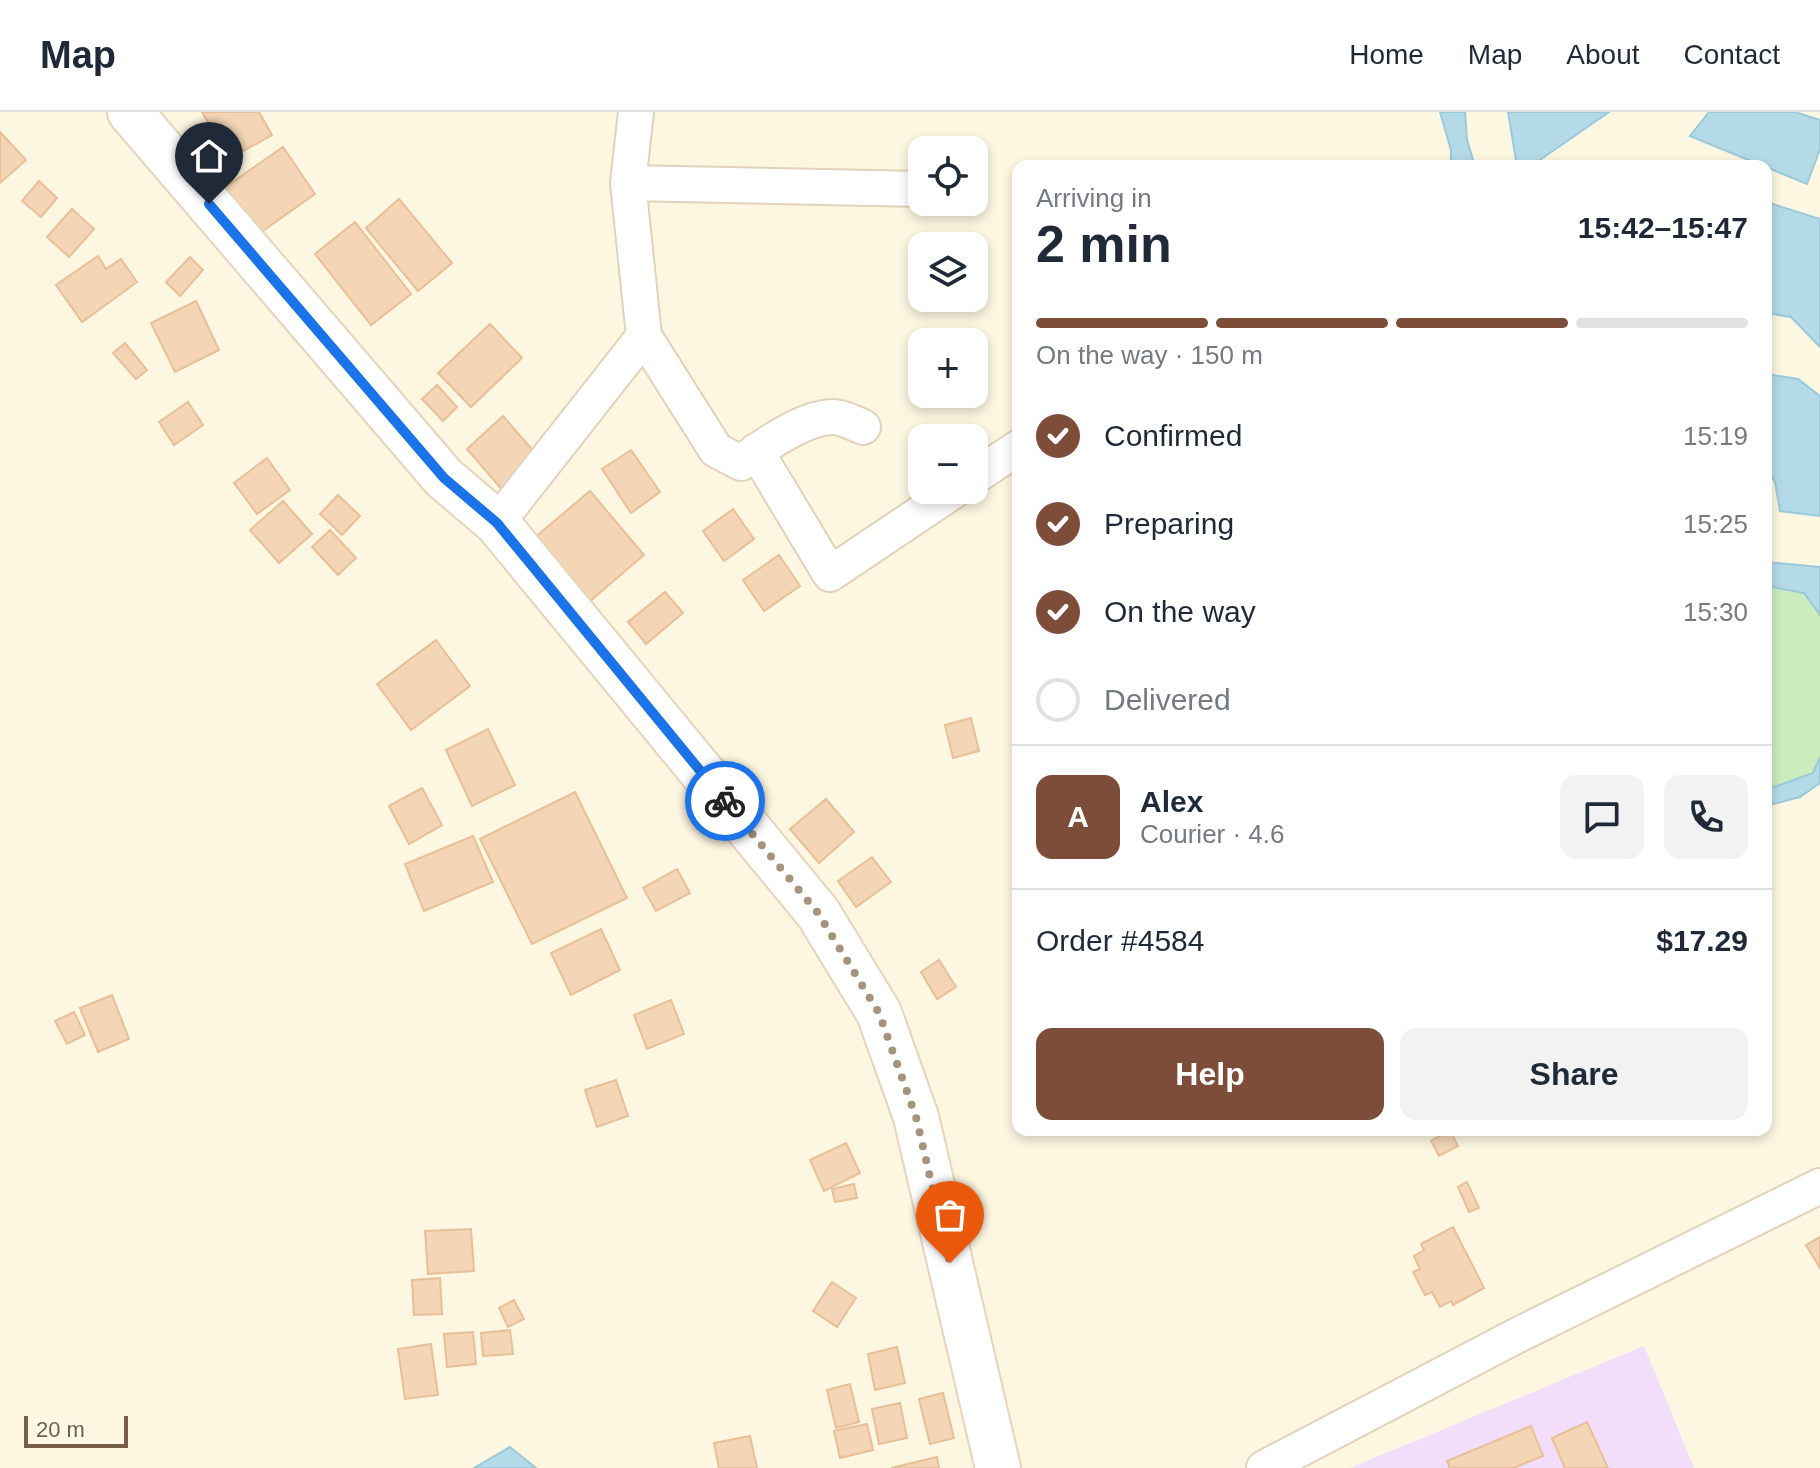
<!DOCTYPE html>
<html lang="en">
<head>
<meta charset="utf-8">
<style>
	body { margin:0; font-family:Arial,sans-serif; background:#f2f2f3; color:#1f2937; height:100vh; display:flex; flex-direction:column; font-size:30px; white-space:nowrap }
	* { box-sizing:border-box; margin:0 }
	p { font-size:26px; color:#747a83 }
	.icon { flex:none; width:44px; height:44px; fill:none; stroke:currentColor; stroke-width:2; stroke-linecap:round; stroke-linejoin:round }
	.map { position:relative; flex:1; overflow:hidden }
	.details { position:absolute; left:1012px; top:48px; width:760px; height:976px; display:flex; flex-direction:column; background:#fff; border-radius:16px; box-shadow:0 4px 12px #0003 }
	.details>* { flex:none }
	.fabs { position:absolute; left:908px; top:24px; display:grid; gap:16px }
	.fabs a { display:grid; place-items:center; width:80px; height:80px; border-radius:16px; background:#fff; box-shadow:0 4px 12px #0003; font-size:40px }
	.scale { position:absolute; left:24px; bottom:20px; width:104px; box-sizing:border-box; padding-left:8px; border:4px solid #765d46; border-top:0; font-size:22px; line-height:28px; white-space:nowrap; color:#765d46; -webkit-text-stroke:6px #fff9e8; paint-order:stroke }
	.pin { position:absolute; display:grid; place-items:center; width:68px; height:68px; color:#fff; margin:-82px -34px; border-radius:50% 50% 50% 0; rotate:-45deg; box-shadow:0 0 8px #0007 }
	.pin .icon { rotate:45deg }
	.courier { position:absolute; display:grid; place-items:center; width:80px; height:80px; margin:-40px; border:6px solid #1a73e8; border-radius:50%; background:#fff; color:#222; box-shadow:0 2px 10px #0007 }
	.overview em { font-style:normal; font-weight:700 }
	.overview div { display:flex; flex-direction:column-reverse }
	.overview { display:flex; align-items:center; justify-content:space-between; height:136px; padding:0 24px }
	h1 { font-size:52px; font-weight:700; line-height:60px }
	.bar { display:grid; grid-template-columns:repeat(4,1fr); gap:12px 8px; align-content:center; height:96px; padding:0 24px }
	.bar i { height:10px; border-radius:6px; background:#e0e1e3 }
	.bar .selected { background:#7d4d3a }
	.bar p { grid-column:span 4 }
	.line { display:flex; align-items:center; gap:20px; padding:0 24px; border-top:2px solid #e0e1e3 }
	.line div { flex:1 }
	.round { display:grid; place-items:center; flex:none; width:84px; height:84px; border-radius:16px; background:#f2f2f3 }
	ol { padding:0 24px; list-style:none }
	li { display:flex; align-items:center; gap:24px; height:88px }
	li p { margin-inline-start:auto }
	li .icon { padding:8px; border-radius:50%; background:#7d4d3a; color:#fff; stroke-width:4 }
	li:last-child { color:#747a83 }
	li i { width:44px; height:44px; border:4px solid #e0e1e3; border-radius:50% }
	.button { display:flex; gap:16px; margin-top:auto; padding:16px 24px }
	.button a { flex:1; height:92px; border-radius:16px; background:#7d4d3a; color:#fff; font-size:32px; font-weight:700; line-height:92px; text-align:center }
	.button a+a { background:#f2f2f3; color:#1f2937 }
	header { display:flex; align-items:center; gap:48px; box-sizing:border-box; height:112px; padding:0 40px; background:#fff; border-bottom:2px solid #e0e1e3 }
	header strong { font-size:38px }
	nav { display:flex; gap:44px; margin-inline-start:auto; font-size:28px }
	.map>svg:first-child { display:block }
	.education { fill:#f2ddfa }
	.green { fill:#ccecbe }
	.water { fill:#b4dae8; stroke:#9ac9da; stroke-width:2 }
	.building { fill:#f4d6b7; stroke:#e8bf96; stroke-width:2 }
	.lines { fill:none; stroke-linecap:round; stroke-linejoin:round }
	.street-casing { stroke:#e2d2bc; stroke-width:38 }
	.secondary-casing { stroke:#e7d4ba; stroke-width:48 }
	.street { stroke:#fff; stroke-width:34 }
	.secondary { stroke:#fff; stroke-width:44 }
	.done { stroke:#a5937c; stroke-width:8; stroke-dasharray:0 14.4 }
	.route { stroke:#1a73e8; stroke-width:10 }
</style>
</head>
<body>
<header>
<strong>Map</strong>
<nav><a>Home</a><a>Map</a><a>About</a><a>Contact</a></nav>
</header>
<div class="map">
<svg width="1820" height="1356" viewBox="0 0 1820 1356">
	<rect width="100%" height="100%" fill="#fdf6e1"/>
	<!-- education -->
	<path class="education" d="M1644 1234 1694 1356H1350Z"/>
	<!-- green -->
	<path class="green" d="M1766 474 1804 481 1820 503V645L1813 661 1766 678Z"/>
	<!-- water -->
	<path class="water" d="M1440 0H1465L1467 28 1475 54H1451V38Z
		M1508 0H1609L1531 54H1517Z
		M1709 0H1795L1820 8V37L1807 72 1690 24Z
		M1766 90 1820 107V235L1791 205 1766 201Z
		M1766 262 1798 267 1820 284V404L1780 399 1775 370 1766 355Z
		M1766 450 1820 455V503L1804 481 1766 474Z
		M1820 645V671L1800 685 1766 694V678L1813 661Z
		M510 1335 536 1356H474Z"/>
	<!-- building -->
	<path class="building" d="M202 0H259L272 23 229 47Z
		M0 20 26 48 0 71Z
		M283 35 315 82 257 123 224 76Z
		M39 69 57 86 41 105 22 89Z
		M399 87 452 151 418 179 366 116Z
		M72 97 94 117 69 145 47 125Z
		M355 110 411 182 371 213 315 142Z
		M98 144 106 157 121 147 137 170 82 210 56 173Z
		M190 145 203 158 180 184 166 170Z
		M196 189 219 238 175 260 151 211Z
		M490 212 522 246 471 295 438 261Z
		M125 231 147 258 136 267 113 241Z
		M437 273 457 295 443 309 422 287Z
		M188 290 203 313 174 333 159 310Z
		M503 304 542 349 505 381 467 337Z
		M631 338 660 380 631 401 602 357Z
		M267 346 290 378 257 402 234 371Z
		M590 379 644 443 589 490 534 426Z
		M338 383 360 404 342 423 320 402Z
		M283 389 312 422 279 451 250 418Z
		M733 397 754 427 724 449 703 419Z
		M330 418 356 446 338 463 312 435Z
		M779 443 800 474 764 499 743 468Z
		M665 480 683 501 646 532 628 510Z
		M436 528 470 574 411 618 377 572Z
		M971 606 979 639 953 646 945 613Z
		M488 617 515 673 472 694 446 638Z
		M422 676 442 713 409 732 389 694Z
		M575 680 627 786 532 832 480 727Z
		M826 687 854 720 819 751 790 717Z
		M473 724 493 770 424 799 405 752Z
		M872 745 891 770 856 795 838 769Z
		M677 757 690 781 656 799 643 776Z
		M601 817 620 858 571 883 551 841Z
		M939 848 956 875 937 887 921 860Z
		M112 883 129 927 98 940 80 896Z
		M671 888 684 922 647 937 634 903Z
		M74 900 85 923 67 932 55 909Z
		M616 968 628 1004 597 1015 585 978Z
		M1450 1018 1458 1034 1439 1044 1431 1029Z
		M846 1031 860 1061 824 1079 810 1048Z
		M1467 1070 1479 1096 1469 1100 1458 1075Z
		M854 1072 857 1086 835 1090 832 1077Z
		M1453 1115 1484 1176 1453 1193 1451 1189 1440 1195 1432 1180 1425 1183 1413 1160 1420 1157 1414 1144 1424 1138 1421 1132Z
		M471 1117 474 1159 428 1162 425 1119Z
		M1820 1125V1156L1806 1133Z
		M440 1166 442 1202 414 1203 412 1168Z
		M832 1170 856 1186 837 1215 813 1199Z
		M514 1188 524 1207 508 1215 499 1196Z
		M510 1218 513 1242 483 1244 481 1221Z
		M473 1220 476 1252 447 1255 444 1222Z
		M431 1232 438 1283 405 1287 398 1237Z
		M897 1235 905 1271 875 1278 868 1242Z
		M850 1272 859 1310 836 1316 827 1278Z
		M943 1281 954 1326 930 1332 919 1287Z
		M900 1291 907 1326 879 1332 872 1297Z
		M1587 1310 1608 1356H1565L1552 1326Z
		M867 1312 873 1338 840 1346 834 1319Z
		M1531 1314 1543 1344 1513 1356H1450L1447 1349Z
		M750 1324 757 1356H719L714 1331Z
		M937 1345 939 1356H891Z"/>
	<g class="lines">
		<!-- street casing -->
		<g class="street-casing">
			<path id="street" d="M636 0 628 71 644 224
				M628 71 922 77
				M756 339 830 462 955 378
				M974 365 1018 336
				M497 411 644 224 716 338 741 351C763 334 805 305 833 305 842 305 854 311 863 315
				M1264 1356 1516 1224 1820 1074"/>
		</g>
		<!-- secondary casing -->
		<g class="secondary-casing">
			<path id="secondary" d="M130 0 444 366 497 411 818 801 879 901 916 1005 998 1356"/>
		</g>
		<!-- street -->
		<use href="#street" class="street"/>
		<!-- secondary -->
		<use href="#secondary" class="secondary"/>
	</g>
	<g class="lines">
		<!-- done -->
		<path class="done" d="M725 689 818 801 879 901 916 1005 950 1151"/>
		<!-- route -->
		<path class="route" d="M209 92 444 366 497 411 725 689"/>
	</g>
</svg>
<div class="fabs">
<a><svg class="icon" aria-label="locate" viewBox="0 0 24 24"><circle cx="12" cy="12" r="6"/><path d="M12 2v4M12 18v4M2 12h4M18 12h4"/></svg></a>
<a><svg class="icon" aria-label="layers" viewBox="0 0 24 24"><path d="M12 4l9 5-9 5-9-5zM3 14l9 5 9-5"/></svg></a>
<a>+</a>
<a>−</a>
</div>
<div class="scale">20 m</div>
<div class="pin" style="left:950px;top:1151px;background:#ea580c"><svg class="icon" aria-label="bag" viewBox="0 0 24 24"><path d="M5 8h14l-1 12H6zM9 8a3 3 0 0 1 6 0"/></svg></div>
<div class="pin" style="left:209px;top:92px;background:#1f2937"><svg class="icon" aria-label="home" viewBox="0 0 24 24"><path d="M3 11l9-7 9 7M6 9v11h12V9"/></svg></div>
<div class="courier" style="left:725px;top:689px"><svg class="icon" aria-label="bike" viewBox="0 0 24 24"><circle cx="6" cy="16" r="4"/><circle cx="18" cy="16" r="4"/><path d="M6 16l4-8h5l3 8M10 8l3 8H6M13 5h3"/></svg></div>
<section class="details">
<div class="overview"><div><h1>2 min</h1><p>Arriving in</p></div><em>15:42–15:47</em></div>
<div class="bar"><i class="selected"></i><i class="selected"></i><i class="selected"></i><i></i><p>On the way · 150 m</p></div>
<ol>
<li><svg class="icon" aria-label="check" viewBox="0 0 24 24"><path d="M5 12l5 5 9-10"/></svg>Confirmed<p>15:19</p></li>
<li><svg class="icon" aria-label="check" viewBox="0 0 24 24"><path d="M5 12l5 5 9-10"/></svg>Preparing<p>15:25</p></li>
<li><svg class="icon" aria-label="check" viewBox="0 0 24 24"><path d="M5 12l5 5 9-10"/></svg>On the way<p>15:30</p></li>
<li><i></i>Delivered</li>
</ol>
<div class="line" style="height:144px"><b class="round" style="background:#7d4d3a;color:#fff">A</b><div><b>Alex</b><p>Courier · 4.6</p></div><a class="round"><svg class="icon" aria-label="chat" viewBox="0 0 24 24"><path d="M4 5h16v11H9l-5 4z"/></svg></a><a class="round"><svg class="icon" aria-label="phone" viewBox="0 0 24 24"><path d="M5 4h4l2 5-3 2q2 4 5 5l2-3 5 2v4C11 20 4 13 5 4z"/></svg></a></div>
<div class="line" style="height:104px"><div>Order #4584</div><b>$17.29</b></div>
<div class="button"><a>Help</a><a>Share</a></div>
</section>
</div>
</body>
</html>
